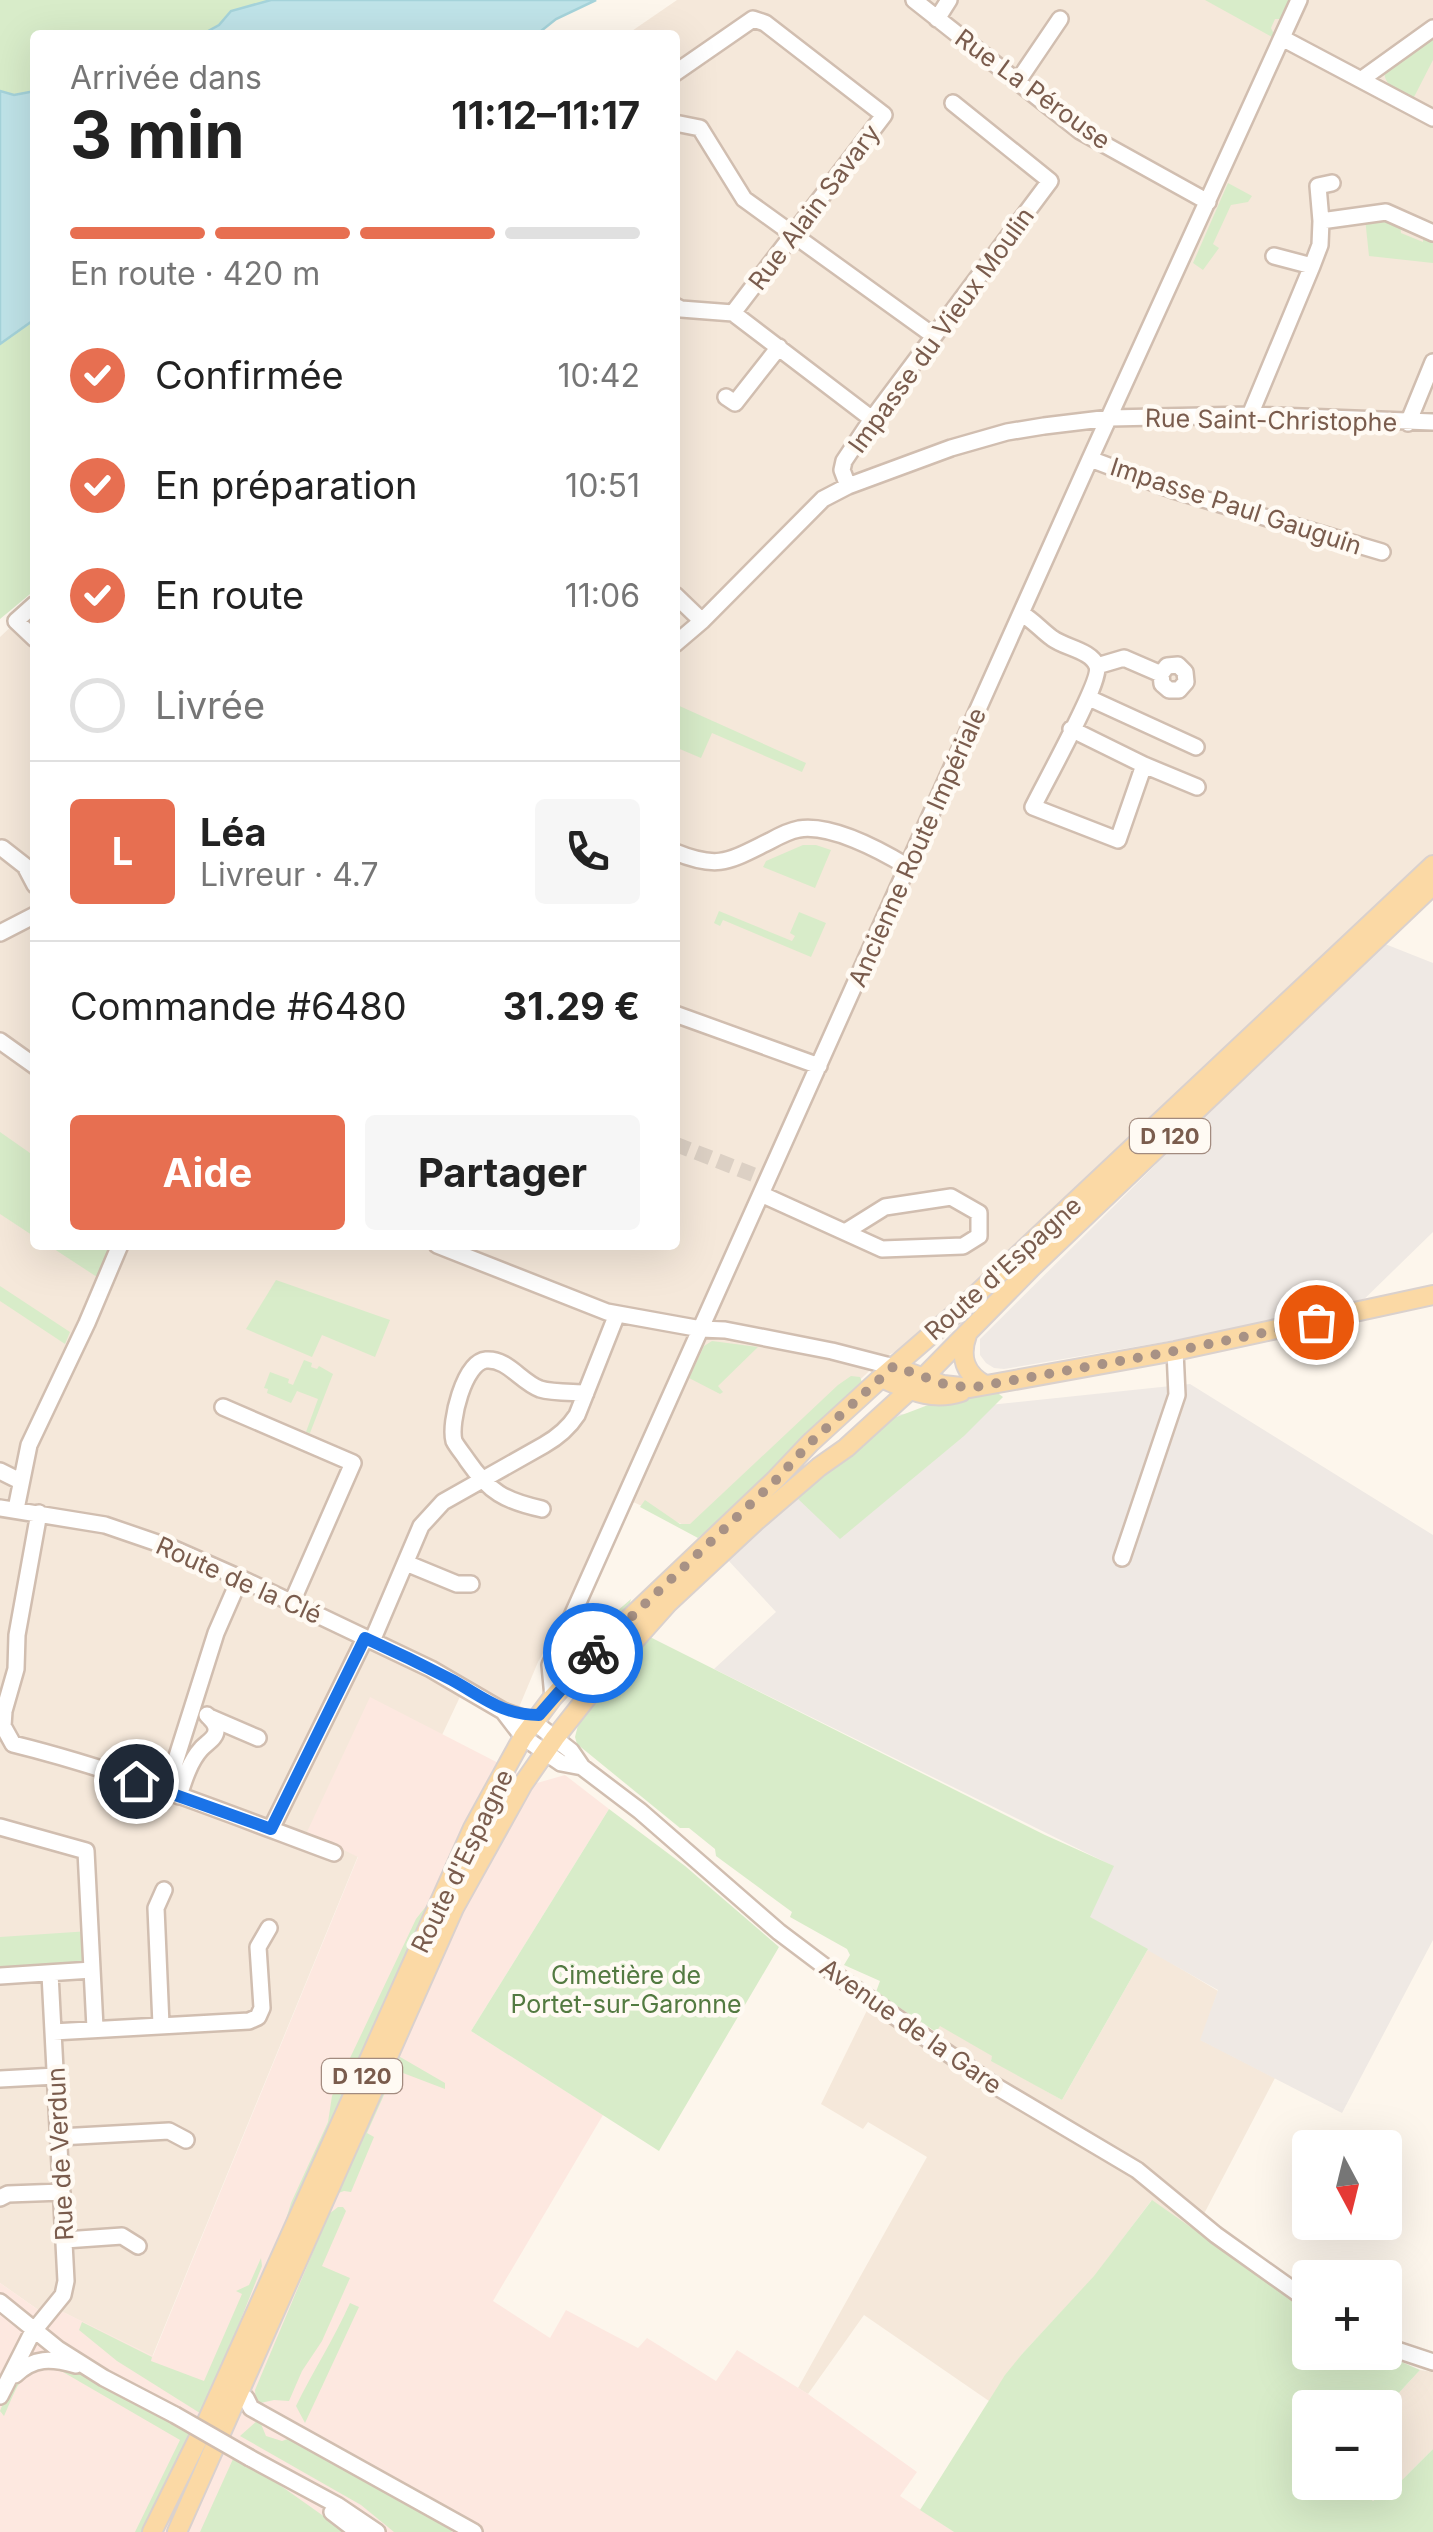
<!DOCTYPE html>
<html lang="fr">
<head>
<meta charset="utf-8">
<style>
	body { margin:0; font-family:Inter,sans-serif; background:#f6f6f6; color:#222; height:100vh; display:flex; flex-direction:column; font-size:38px; white-space:nowrap }
	* { box-sizing:border-box; margin:0 }
	p { font-size:32px; color:#767676 }
	.icon { flex:none; width:55px; height:55px; fill:none; stroke:currentColor; stroke-width:2; stroke-linecap:round; stroke-linejoin:round }
	.map { position:relative; flex:1; overflow:hidden }
	.sheet { position:absolute; left:30px; top:30px; width:650px; height:1220px; display:flex; flex-direction:column; background:#fff; border-radius:10px; box-shadow:0 10px 40px #0002 }
	.sheet>* { flex:none }
	.needle { width:65px; rotate:173deg }
	.tools { position:absolute; left:1292px; top:2130px; display:grid; gap:20px }
	.tools a { display:grid; place-items:center; width:110px; height:110px; border-radius:10px; background:#fff; box-shadow:0 10px 40px #0002; font-size:50px }
	.pin { position:absolute; display:grid; place-items:center; width:85px; height:85px; color:#fff; margin:-42px; border:5px solid #fff; border-radius:50%; box-shadow:0 2px 10px #0007 }
	.courier { position:absolute; display:grid; place-items:center; width:100px; height:100px; margin:-50px; border:8px solid #1a73e8; border-radius:50%; background:#fff; color:#222; box-shadow:0 2px 12px #0007 }
	.summary em { font-style:normal; font-weight:700 }
	.summary div { display:flex; flex-direction:column-reverse }
	.summary { display:flex; align-items:center; justify-content:space-between; height:170px; padding:0 40px }
	h1 { font-size:65px; font-weight:700; line-height:75px }
	.bar { display:grid; grid-template-columns:repeat(4,1fr); gap:15px 10px; align-content:center; height:120px; padding:0 40px }
	.bar i { height:12px; border-radius:8px; background:#e0e0e0 }
	.bar .active { background:#e76f51 }
	.bar p { grid-column:span 4 }
	.line { display:flex; align-items:center; gap:25px; padding:0 40px; border-top:2px solid #e0e0e0 }
	.line div { flex:1 }
	.round { display:grid; place-items:center; flex:none; width:105px; height:105px; border-radius:10px; background:#f6f6f6 }
	ol { padding:0 40px; list-style:none }
	li { display:flex; align-items:center; gap:30px; height:110px }
	li p { margin-inline-start:auto }
	li .icon { padding:10px; border-radius:50%; background:#e76f51; color:#fff; stroke-width:4 }
	li:last-child { color:#767676 }
	li i { width:55px; height:55px; border:5px solid #e0e0e0; border-radius:50% }
	.button { display:flex; gap:20px; margin-top:auto; padding:20px 40px }
	.button a { flex:1; height:115px; border-radius:10px; background:#e76f51; color:#fff; font-size:40px; font-weight:700; line-height:115px; text-align:center }
	.button a+a { background:#f6f6f6; color:#222 }
	.map>svg:first-child { display:block }
	.residential { fill:#f5e8da }
	.commercial { fill:#fde8e0 }
	.industrial { fill:#efe9e4 }
	.green { fill:#d8ecc9 }
	.water { fill:#bfe3e8; stroke:#a5d3da; stroke-width:2.5 }
	.lines { fill:none; stroke-linecap:round; stroke-linejoin:round }
	.minor-tunnel { stroke:#dcd0c4; stroke-width:15; stroke-dasharray:15 8; stroke-linecap:butt }
	.minor-casing { stroke:#d1beb0; stroke-width:20 }
	.major-casing { stroke:#dad1cd; stroke-width:22 }
	.minor { stroke:#fff; stroke-width:15 }
	.major { stroke:#fbd9a5; stroke-width:18 }
	.minor-bridge-casing { stroke:#d1beb0; stroke-width:20; stroke-linecap:butt }
	.minor-bridge { stroke:#fff; stroke-width:15 }
	.done { stroke:#a89285; stroke-width:10; stroke-dasharray:0 18 }
	.route { stroke:#1a73e8; stroke-width:12 }
	.labels { text-anchor:middle; stroke-width:9; stroke-linejoin:round; paint-order:stroke }
	.shield { fill:#fffaf3; stroke:#a28b7f; stroke-width:2.5 }
	.shield-label { font-size:22px; font-weight:bold; fill:#7a5c4d }
	.street-label { font-size:25px; fill:#7a5c4d; stroke:#fffaf3 }
	.park-label { font-size:25px; fill:#537a41; stroke:#fffaf3 }
</style>
</head>
<body>
<div class="map">
<svg width="1433" height="2532" viewBox="0 0 1433 2532">
	<rect width="100%" height="100%" fill="#fdf6ec"/>
	<!-- residential -->
	<path class="residential" d="M677 0H1433V865L1042 1233 898 1350 883 1358 699 1532 631 1501 538 1662 517 1712 466 1684 442 1735 370 1698 358 1856 152 2357 55 2308 47 2316 0 2283V637L35 604V1245H675V35H626Z
		M1148 1949 1218 1991 1201 2040 1275 2078 1195 2231 1151 2201 1094 2277 1022 2354 989 2401 864 2315 808 2394 798 2388 927 2157 868 2122 863 2129 821 2104 876 1992 935 2032 940 2025 993 2056 991 2060 1062 2100Z
		M1420 2370 1433 2372V2449L1403 2479 1373 2501 1351 2483 1385 2482V2408Z"/>
	<!-- commercial -->
	<path class="commercial" d="M370 1697 537 1783 565 1775 609 1809 471 2031 603 2115 493 2301 550 2338 566 2310 638 2348 647 2338 716 2381 737 2350 808 2394 917 2472 900 2496 954 2532H0V2283L47 2316 55 2308 153 2356 358 1857 307 1832Z"/>
	<!-- industrial -->
	<path class="industrial" d="M1380 942 1433 963V1232L1353 1310 1004 1369 994 1368 986 1363 980 1355V1339Z
		M1190 1384 1433 1535V1940L1342 2113 1200 2040 1218 1990 1089 1917 1113 1866 714 1669 776 1612 727 1559 894 1415Z"/>
	<!-- green -->
	<path class="green" d="M0 0H271L231 11 219 25 201 35H35V91L13 95 0 91Z
		M1205 0H1289L1280 19H1275L1271 28 1274 34 1272 37Z
		M1433 37V60L1413 99C1399 92 1385 88 1384 71Z
		M1228 183 1252 196 1248 202 1231 205 1213 244 1219 248 1203 270 1193 263Z
		M1383 216 1400 224 1401 233 1423 242V234L1433 239V263L1369 256 1365 218Z
		M35 319V590L0 619V344Z
		M675 704 806 763 802 772 712 733 701 758 675 747Z
		M803 845H816L831 850 815 888 763 867 766 861Z
		M719 911 792 941 795 936 790 933 799 912 826 923 811 957 723 920 720 926 714 923Z
		M0 1132 30 1153H35V1237L0 1214Z
		M48 1245H111V1246L97 1277Z
		M276 1280 390 1320 375 1357 322 1335 312 1357 246 1329Z
		M0 1286 70 1332 65 1344 0 1301Z
		M712 1341 758 1347 718 1386 723 1392 720 1394 689 1378 704 1346Z
		M304 1360 312 1363 311 1367 317 1369 319 1366 333 1374 310 1433 306 1432 318 1399 297 1391 291 1403 267 1393 268 1389 264 1388 270 1372 289 1379 288 1383 293 1385Z
		M851 1376 860 1377 862 1382 860 1389 778 1470 698 1538 640 1507 645 1500 680 1524H690L838 1385Z
		M995 1391 1003 1397 964 1436 840 1539 796 1497 826 1468 894 1418 936 1402Z
		M631 1599 628 1610 568 1668 561 1673 557 1672V1666L585 1604V1608L601 1625Z
		M644 1634 1045 1835 1114 1866 1090 1917 1148 1949 1062 2100 991 2061 992 2056 940 2026 936 2032 876 1992 880 1981 844 1965 850 1955 847 1949 790 1917 792 1912 716 1856 715 1849 689 1828H680L577 1744 575 1737 578 1725 574 1721Z
		M609 1809 685 1866 779 1947 659 2151 471 2031Z
		M438 1891 278 2246 291 2203 328 2122 332 2096 416 1919Z
		M90 1931 92 1970 0 1975V1937Z
		M395 2054 445 2083V2089L403 2073 399 2080 392 2077 367 2133 374 2137 351 2192 344 2191 330 2196Z
		M1152 2200 1310 2311V2352L1381 2353 1420 2370 1385 2408H1310V2482L1351 2483 1373 2501 1403 2479 1433 2449V2532H954L920 2510 1005 2375 1022 2354 1094 2276Z
		M338 2207H343L346 2211 322 2266 350 2278 322 2341 302 2371 289 2401 274 2400 256 2404 255 2390 329 2214Z
		M261 2258 262 2266 203 2415 117 2361 79 2330 82 2322 152 2357 151 2361 204 2381 242 2294 236 2291 249 2285Z
		M350 2303 359 2307 305 2423 296 2406C313 2371 334 2339 350 2303Z
		M41 2363C89 2364 153 2412 194 2436L142 2532H135L180 2440 63 2372C22 2359 18 2386 4 2416L0 2411C9 2390 17 2370 41 2363Z
		M259 2419 266 2436 282 2441 293 2437 306 2443 309 2450 407 2505C423 2505 446 2516 452 2532H394L361 2505 240 2436Z
		M233 2459 267 2476 346 2532H200Z"/>
	<!-- water -->
	<path class="water" d="M271 0H596L556 19 536 35H201L219 25 231 11Z
		M0 91 14 95 35 91V319L0 344Z"/>
	<g class="lines">
		<!-- minor-tunnel -->
		<path class="minor-tunnel" d="M675 1144 767 1180"/>
		<!-- minor casing -->
		<g class="minor-casing">
			<path id="minor" d="M914 0 1080 131 1208 202
				M937 19 949 0
				M1282 38 1433 118
				M675 73 753 19 765 23 884 115 733 313
				M1362 79 1433 28
				M1018 81 1060 19
				M675 123 700 128 744 199 934 336
				M1321 221 1318 186 1332 183
				M1274 256 1312 266
				M675 306 681 309 733 313 872 419
				M726 397 735 403 779 347
				M1250 415 1312 266 1320 245 1321 221 1386 212 1433 233
				M1408 423 1433 362
				M1090 459 1173 490 1382 552
				M848 486 842 470 844 461 872 419 1050 181 953 103
				M675 595 702 621
				M35 604 16 621 35 639
				M1022 614C1034 621 1041 630 1052 638 1065 648 1091 650 1097 666 1102 681 1043 786 1033 807L1118 840 1144 765 1071 729
				M675 644 702 621 823 499 848 486 951 448 1007 432 1044 426 1110 418 1250 415 1433 422
				M1097 666 1124 658 1161 674 1162 684 1169 690H1179L1186 682 1185 672 1178 665 1167 666 1161 674
				M1089 698 1196 747
				M1144 765 1197 787
				M2 848 25 866 35 885
				M675 852C719 870 729 861 770 841 779 836 788 831 799 829 831 824 880 850 908 867
				M0 933 35 915
				M675 1014 819 1066
				M0 1041 35 1066
				M761 1194 882 1249 963 1246 979 1236V1213L951 1197 885 1207 845 1232
				M437 1245 607 1312 701 1329 725 1330 832 1351 894 1367
				M223 1407 353 1463 292 1602
				M0 1471 20 1481
				M0 1508 105 1525 172 1548 240 1578 431 1669 503 1711 534 1722 571 1751 582 1767
				M16 1509 29 1445 87 1323 120 1245
				M542 1509C505 1501 489 1492 467 1460 464 1455 457 1447 454 1441 449 1423 464 1362 486 1360 507 1358 521 1382 540 1389 553 1393 572 1392 586 1393
				M39 1513 17 1635 16 1669 4 1711 3 1726 13 1744C123 1771 229 1814 334 1853
				M1122 1558 1177 1395 1175 1351
				M406 1563 457 1584H471
				M372 1641 421 1526 443 1502 544 1445C558 1437 568 1429 577 1415L617 1314
				M553 1697 550 1665 1090 459 1299 0
				M503 1711 523 1737 561 1763 582 1767 640 1811 779 1932 844 1981 992 2084 1137 2170 1216 2235 1310 2302
				M209 1717 258 1738
				M166 1791 216 1633 240 1578
				M179 1796C184 1780 190 1761 201 1749 206 1743 217 1738 216 1729 216 1723 211 1719 207 1715
				M0 1827 86 1851 95 2028
				M271 1829 365 1638
				M0 1976 92 1970
				M161 2025 156 1908 164 1890
				M53 2032 249 2021 258 2017 262 2008 258 1947 269 1928
				M0 2079 56 2076
				M59 2137 169 2131 186 2140
				M0 2198 8 2194 62 2192
				M65 2240 122 2236 138 2246
				M0 2302 58 2349 104 2378 175 2415
				M1385 2346 1433 2362
				M15 2375C34 2357 51 2358 76 2365
				M0 2396 32 2333 63 2295 66 2281 50 1974
				M246 2398 251 2408 474 2532
				M250 2458 337 2505 377 2532
				M332 2512 358 2532"/>
		</g>
		<!-- major casing -->
		<g class="major-casing">
			<path id="major" d="M967 1335C959 1357 965 1374 985 1385
				M894 1367 943 1385 970 1388 1175 1351 1433 1295
				M881 1378C908 1389 931 1402 961 1392
				M152 2532 208 2419 473 1828 523 1737 553 1697 594 1652 775 1480 810 1443 881 1378 963 1307 1433 865
				M177 2532 454 1908 523 1784 555 1738 611 1667 668 1603 756 1521 819 1467 846 1448 925 1376 1032 1267 1433 885"/>
		</g>
		<!-- minor -->
		<use href="#minor" class="minor"/>
		<!-- major -->
		<use href="#major" class="major"/>
		<!-- minor-bridge casing -->
		<g class="minor-bridge-casing">
			<path id="minor-bridge" d="M175 2415 250 2458"/>
		</g>
		<!-- minor-bridge -->
		<use href="#minor-bridge" class="minor-bridge"/>
	</g>
	<g class="lines">
		<!-- done -->
		<path class="done" d="M593 1653 776 1480 810 1443 894 1366 944 1384 970 1388 1175 1351 1316 1322"/>
		<!-- route -->
		<path class="route" d="M136 1781 271 1829 365 1638C394 1651 423 1665 452 1680 483 1697 502 1715 539 1715L593 1653"/>
	</g>
	<g class="labels">
		<!-- shield labels -->
		<g class="shield">
			<rect x="1130" y="1119" width="80" height="34" rx="8"/>
			<rect x="322" y="2059" width="80" height="34" rx="8"/>
		</g>
		<g class="shield-label">
			<text x="1170" y="1144">D 120</text>
			<text x="362" y="2084">D 120</text>
		</g>
		<!-- street labels -->
		<g class="street-label">
			<text transform="translate(1033 89) rotate(36)" y="9">Rue La Pérouse</text>
			<text transform="translate(814 207) rotate(-53)" y="9">Rue Alain Savary</text>
			<text transform="translate(941 330) rotate(-54)" y="9">Impasse du Vieux Moulin</text>
			<text transform="translate(1271 420) rotate(1)" y="9">Rue Saint-Christophe</text>
			<text transform="translate(1236 506) rotate(18)" y="9">Impasse Paul Gauguin</text>
			<text transform="translate(917 847) rotate(-66)" y="9">Ancienne Route Impériale</text>
			<text transform="translate(1003 1268) rotate(-42)" y="9">Route d'Espagne</text>
			<text transform="translate(239 1580) rotate(24)" y="9">Route de la Clé</text>
			<text transform="translate(462 1861) rotate(-64)" y="9">Route d'Espagne</text>
			<text transform="translate(911 2026) rotate(35)" y="9">Avenue de la Gare</text>
			<text transform="translate(60 2154) rotate(-93)" y="9">Rue de Verdun</text>
		</g>
		<!-- park labels -->
		<g class="park-label">
			<text x="626" y="1984">Cimetière de<tspan x="626" dy="29">Portet-sur-Garonne</tspan></text>
		</g>
	</g>
</svg>
<div class="tools">
<a><svg class="needle" viewBox="-14 -14 28 28"><path d="M0-13l5 13h-10z" fill="#e53935"/><path d="M0 13l5-13h-10z" fill="#767676"/></svg></a>
<a>+</a>
<a>−</a>
</div>
<div class="pin" style="left:1316px;top:1322px;background:#ea580c"><svg class="icon" aria-label="bag" viewBox="0 0 24 24"><path d="M5 8h14l-1 12H6zM9 8a3 3 0 0 1 6 0"/></svg></div>
<div class="pin" style="left:136px;top:1781px;background:#1f2937"><svg class="icon" aria-label="home" viewBox="0 0 24 24"><path d="M3 11l9-7 9 7M6 9v11h12V9"/></svg></div>
<div class="courier" style="left:593px;top:1653px"><svg class="icon" aria-label="bike" viewBox="0 0 24 24"><circle cx="6" cy="16" r="4"/><circle cx="18" cy="16" r="4"/><path d="M6 16l4-8h5l3 8M10 8l3 8H6M13 5h3"/></svg></div>
<section class="sheet">
<div class="summary"><div><h1>3 min</h1><p>Arrivée dans</p></div><em>11:12–11:17</em></div>
<div class="bar"><i class="active"></i><i class="active"></i><i class="active"></i><i></i><p>En route · 420 m</p></div>
<ol>
<li><svg class="icon" aria-label="check" viewBox="0 0 24 24"><path d="M5 12l5 5 9-10"/></svg>Confirmée<p>10:42</p></li>
<li><svg class="icon" aria-label="check" viewBox="0 0 24 24"><path d="M5 12l5 5 9-10"/></svg>En préparation<p>10:51</p></li>
<li><svg class="icon" aria-label="check" viewBox="0 0 24 24"><path d="M5 12l5 5 9-10"/></svg>En route<p>11:06</p></li>
<li><i></i>Livrée</li>
</ol>
<div class="line" style="height:180px"><b class="round" style="background:#e76f51;color:#fff">L</b><div><b>Léa</b><p>Livreur · 4.7</p></div><a class="round"><svg class="icon" aria-label="phone" viewBox="0 0 24 24"><path d="M5 4h4l2 5-3 2q2 4 5 5l2-3 5 2v4C11 20 4 13 5 4z"/></svg></a></div>
<div class="line" style="height:130px"><div>Commande #6480</div><b>31.29 €</b></div>
<div class="button"><a>Aide</a><a>Partager</a></div>
</section>
</div>
</body>
</html>
